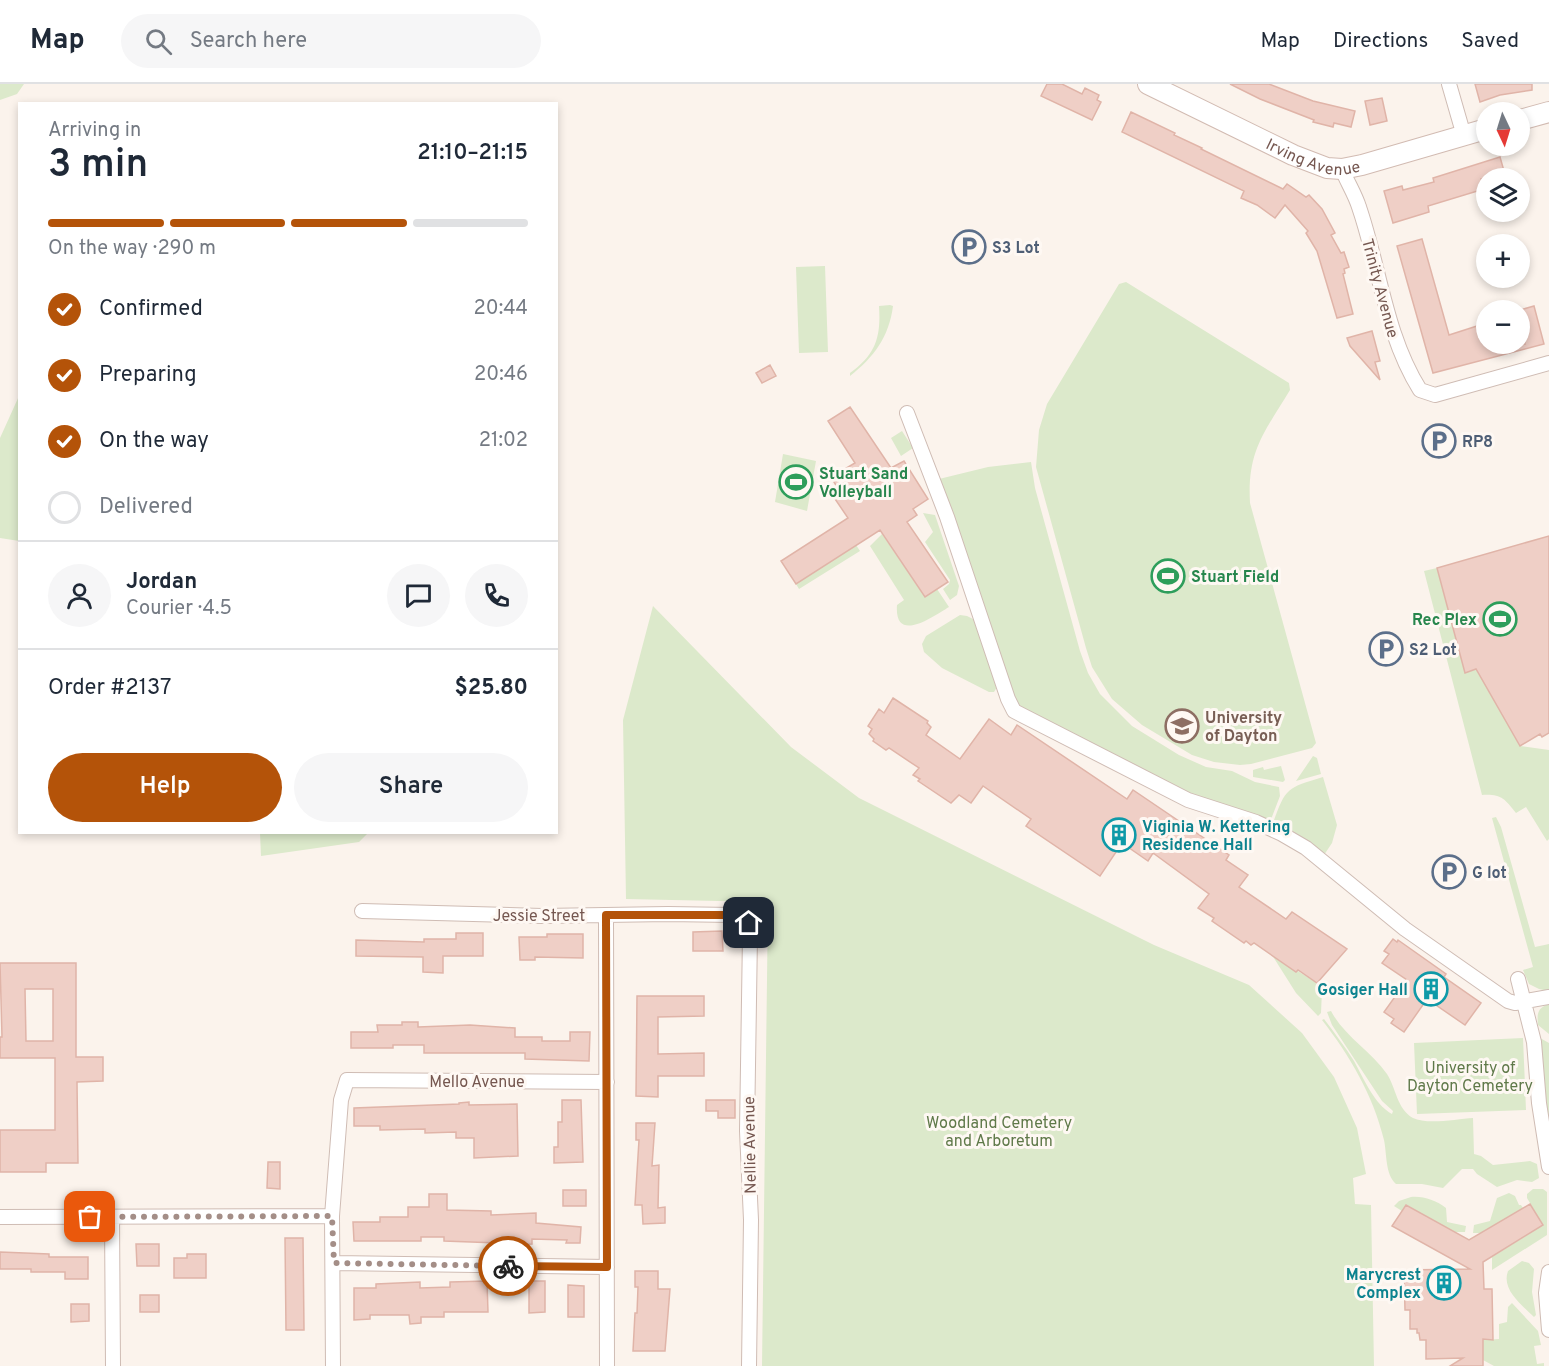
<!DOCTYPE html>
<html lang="en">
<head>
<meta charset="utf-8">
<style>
	body { margin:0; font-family:Overpass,sans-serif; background:#f6f6f7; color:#1f2937; height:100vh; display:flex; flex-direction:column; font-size:22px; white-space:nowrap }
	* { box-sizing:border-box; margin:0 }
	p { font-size:20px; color:#747a83 }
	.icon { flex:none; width:33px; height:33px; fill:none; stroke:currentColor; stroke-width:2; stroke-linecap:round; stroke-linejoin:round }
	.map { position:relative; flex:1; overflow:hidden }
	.side { position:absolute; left:18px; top:18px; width:540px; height:732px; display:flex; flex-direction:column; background:#fff; border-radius:0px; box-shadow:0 3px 9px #0003 }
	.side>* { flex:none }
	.needle { width:39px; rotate:176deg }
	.fabs { position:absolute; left:1476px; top:18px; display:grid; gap:12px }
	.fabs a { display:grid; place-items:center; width:54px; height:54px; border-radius:50%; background:#fff; box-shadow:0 3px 9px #0003; font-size:30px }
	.pin { position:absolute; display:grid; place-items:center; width:51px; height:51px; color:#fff; margin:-26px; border-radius:12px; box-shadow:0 3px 9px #0006 }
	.courier { position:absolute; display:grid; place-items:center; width:60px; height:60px; margin:-30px; border:4px solid #b45309; border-radius:50%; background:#fff; color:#222; box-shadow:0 2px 8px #0007 }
	.summary em { font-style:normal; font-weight:600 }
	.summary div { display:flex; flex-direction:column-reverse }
	.summary { display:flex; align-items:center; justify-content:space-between; height:102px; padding:0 30px }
	h1 { font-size:39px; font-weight:600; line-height:45px }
	.bar { display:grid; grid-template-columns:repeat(4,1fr); gap:9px 6px; align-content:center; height:72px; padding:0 30px }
	.bar i { height:8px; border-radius:4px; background:#e0e1e3 }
	.bar .active { background:#b45309 }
	.bar p { grid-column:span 4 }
	.line { display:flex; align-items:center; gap:15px; padding:0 30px; border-top:2px solid #e0e1e3 }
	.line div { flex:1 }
	.round { display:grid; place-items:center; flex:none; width:63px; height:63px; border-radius:32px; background:#f6f6f7 }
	ol { padding:0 30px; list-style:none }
	li { display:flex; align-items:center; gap:18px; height:66px }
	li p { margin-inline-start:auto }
	li .icon { padding:6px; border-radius:50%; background:#b45309; color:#fff; stroke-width:4 }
	li:last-child { color:#747a83 }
	li i { width:33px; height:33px; border:3px solid #e0e1e3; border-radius:50% }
	.primary-button { display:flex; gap:12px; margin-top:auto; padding:12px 30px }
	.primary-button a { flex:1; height:69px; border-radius:36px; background:#b45309; color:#fff; font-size:24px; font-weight:600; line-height:69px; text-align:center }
	.primary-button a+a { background:#f6f6f7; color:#1f2937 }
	header { display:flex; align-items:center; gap:36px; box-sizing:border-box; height:84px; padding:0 30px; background:#fff; border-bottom:2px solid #e0e1e3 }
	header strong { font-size:28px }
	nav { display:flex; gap:33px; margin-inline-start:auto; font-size:21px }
	.search { width:420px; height:54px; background:#f6f6f7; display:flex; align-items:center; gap:15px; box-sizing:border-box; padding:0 21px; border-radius:33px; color:#747a83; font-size:22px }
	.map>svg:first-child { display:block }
	.green { fill:#dce9cb }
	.building { fill:#efcfc6; stroke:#e0b4a8; stroke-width:1.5; fill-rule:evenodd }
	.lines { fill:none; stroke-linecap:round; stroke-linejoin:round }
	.street-casing { stroke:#cfbcb4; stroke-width:16 }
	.secondary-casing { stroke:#d2bbb2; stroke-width:22 }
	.street { stroke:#fff; stroke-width:14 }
	.secondary { stroke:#fff; stroke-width:20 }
	.done { stroke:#a48e87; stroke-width:6; stroke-dasharray:0 10.8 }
	.route { stroke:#b45309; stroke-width:8 }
	.labels { text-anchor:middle; stroke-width:6; stroke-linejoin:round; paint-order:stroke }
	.street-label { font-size:16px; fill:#755750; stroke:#fef8f3 }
	.service-label { font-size:16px; font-weight:bold; fill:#4e5e75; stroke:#fef8f3; text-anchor:start }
	.leisure-label { font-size:16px; font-weight:bold; fill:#27864d; stroke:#fef8f3; text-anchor:start }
	.education-label { font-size:16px; font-weight:bold; fill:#785e54; stroke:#fef8f3; text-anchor:start }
	.culture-label { font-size:16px; font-weight:bold; fill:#0d838f; stroke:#fef8f3; text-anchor:end }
	.park-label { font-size:16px; fill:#5f7949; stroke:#fef8f3 }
</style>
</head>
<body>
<header>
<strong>Map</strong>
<div class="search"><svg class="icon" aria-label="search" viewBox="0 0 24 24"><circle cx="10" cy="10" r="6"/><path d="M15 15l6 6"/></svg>Search here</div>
<nav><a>Map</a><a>Directions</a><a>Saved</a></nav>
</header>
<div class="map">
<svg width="1549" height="1282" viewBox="0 0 1549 1282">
	<rect width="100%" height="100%" fill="#fbf3ec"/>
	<!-- green -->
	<path class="green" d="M0 0H24L17 10 0 16Z
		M825 182 828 268 799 269 796 183Z
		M1126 198 1289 299 1290 306C1264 349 1247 367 1250 419L1316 659 1312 664 1251 680 1240 681 1214 678 1192 671 1142 641 1112 615 1092 583 1086 564 1036 383 1039 346 1047 320 1119 200Z
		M890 221 893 222C889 253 874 273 850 292V289C876 270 881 253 879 222Z
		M19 312V457L0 454V354Z
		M902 347 913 364 901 372 891 354Z
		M783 370 816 377 807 427 775 418Z
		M1031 378 1035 404 1080 567 1088 589 1100 610 1132 642 1179 671 1206 683 1232 687 1255 698 1279 703 1280 712 1270 738 1197 713 1023 625 1017 619 939 395 988 383Z
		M923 429 935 431 959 502 957 511 950 516 943 505 949 500 950 496 925 458 933 448Z
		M882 450 925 513 937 505 949 523C934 532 894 561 897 521L904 516 870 462Z
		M856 461 860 467 799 505 796 500Z
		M1437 484 1465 589 1476 585 1520 662 1549 666V755L1547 757 1526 723 1516 729C1504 714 1501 710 1482 711L1424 487Z
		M653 522 791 663 859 714 1154 861 1249 901 1302 949 1334 993 1357 1044 1366 1090 1353 1094 1355 1120 1371 1121 1374 1282H762L768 818 626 815 623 636Z
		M960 531 967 532 975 536 997 603 994 608H989L942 584 924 568 922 560 926 552Z
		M1313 672 1317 674 1321 690 1296 697Z
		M1281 682 1285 696 1283 698 1253 693V686L1263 683 1264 686Z
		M1323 693 1337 741 1332 759 1324 771 1273 739C1286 703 1287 704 1323 693Z
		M1496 733 1501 743 1535 863 1549 860V907L1539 905 1529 900 1523 886 1533 883 1492 734Z
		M260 749V748L368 749 359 758 261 772Z
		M1272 871 1317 899 1322 906 1321 929 1318 932 1296 909Z
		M1549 920V950L1538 941C1537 930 1537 924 1549 920Z
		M1331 927C1344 952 1371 967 1387 990 1396 1004 1397 1025 1413 1034 1427 1041 1457 1035 1473 1034L1474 1070 1481 1072 1493 1081 1530 1077 1537 1080 1539 1094 1532 1098 1517 1096 1497 1103 1477 1090 1473 1085H1462L1443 1104 1422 1100H1396C1385 1090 1387 1070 1384 1056 1373 1011 1350 972 1322 936L1324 935C1334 948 1345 963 1354 977 1364 995 1374 1020 1392 1030L1393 1027 1382 1017 1332 941 1327 928Z
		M1523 954 1526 1026 1417 1030 1414 959Z
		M1540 954 1549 959V1045Z
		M1533 1105H1543L1547 1108V1151L1492 1186V1173L1543 1141 1527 1114V1110Z
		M1509 1109 1515 1112 1519 1121H1521L1523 1124 1482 1149H1473L1474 1141 1490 1137 1497 1114Z
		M1411 1113C1424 1112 1435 1116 1446 1124L1447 1138 1466 1142 1465 1148H1455L1406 1121 1402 1127 1394 1122 1399 1117Z
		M1522 1177 1529 1179 1534 1185 1532 1208 1536 1231 1534 1233C1522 1221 1501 1206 1508 1187Z
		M1512 1219 1538 1247 1541 1261 1534 1262 1537 1280 1544 1279V1282H1494L1483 1276V1256L1499 1255V1240L1507 1238 1508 1223Z"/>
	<!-- building -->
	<path class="building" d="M1047 0H1062L1082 10 1085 4 1099 11 1097 16 1101 18 1092 36 1041 12Z
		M1230 0H1269L1313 17 1355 27 1351 43 1334 39 1333 43 1313 38 1314 36 1260 15Z
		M1475 0H1532V6L1500 11 1480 18Z
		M1382 14 1387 37 1370 41 1365 17Z
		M1131 28 1175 49 1174 51 1202 64 1201 65 1283 105 1287 100 1306 113 1309 111 1322 125 1335 149 1331 151 1341 169 1344 168 1349 183 1344 185 1345 189 1343 190 1353 230 1337 234 1317 167 1306 149 1308 147 1285 121 1275 134 1257 121 1241 114 1244 107 1122 48Z
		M1500 73 1506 94 1481 95 1484 105 1428 122 1429 128 1393 139 1384 107 1402 102 1403 106 1434 98 1433 94Z
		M1422 155 1449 251 1477 242 1479 249 1486 246V260H1525L1520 240V238L1523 237 1520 226 1534 222 1544 260 1433 289 1397 162Z
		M1372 247 1380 277 1375 278 1380 296 1350 262 1347 254Z
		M770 281 776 292 762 299 756 289Z
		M850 323 891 384 904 377 928 415 913 425 917 431 907 438 948 498 925 513 880 446 796 500 781 477 848 434 833 412 840 408 831 393 855 379 828 337Z
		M1549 452V649L1542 653 1540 650 1520 662 1476 585 1465 589 1437 484Z
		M893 614 928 637 927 639 931 643 926 651 960 675 989 635 1011 651 1017 641 1127 715 1133 706 1229 771 1226 776 1248 791 1239 803 1286 835 1292 828 1347 865 1317 899 1298 886 1296 888 1254 859 1251 861 1246 857 1244 859 1212 837 1214 834 1198 824 1209 810 1153 769 1148 777 1122 759 1100 792 1026 742 1031 735 983 702 971 719 959 711 951 719 918 697 920 695 913 691 919 684 889 664 886 666 873 657 874 655 869 650 872 645 868 642 879 625 884 629Z
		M722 847 723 867H693V848Z
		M456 849H483V872H443V889L423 888V873L356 872V856L424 858V855H456Z
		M547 850H583V874L535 873V876H520L519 853H547Z
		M1393 855 1397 858 1398 856 1446 890 1444 893 1481 919 1465 941 1427 915 1404 948 1391 939 1394 935 1384 928 1407 896 1382 879 1389 870 1384 867Z
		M0 879H76V973H103V997L77 998 78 1079H46V1088H0V1046H55V974H0V953H2ZM25 905H53V957H26Z
		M637 912H704V932L658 933V970L704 969V992H658V1013L636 1012Z
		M402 938H418V943L470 941 515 944V953H542V957H570V948H590L589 977 525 975V969H424V961H393V964H351V948H378L377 941H402Z
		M562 1016H581L583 1078 554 1079V1063H558V1038H562Z
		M706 1016H735V1034H718V1027H706Z
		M469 1018V1021L517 1020 518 1072 474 1074V1054H456V1048L425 1049V1045L380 1046V1042H354V1024L459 1020V1019Z
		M636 1039H655L652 1082 659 1081 658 1124 665 1123V1139L643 1140 642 1121H635L639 1056H636Z
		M268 1078H280V1105L267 1104Z
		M563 1106H586V1122H563Z
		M429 1110H447V1126L491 1127V1131L536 1129V1139L581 1143 580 1159H566L567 1156 532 1155V1160L498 1161V1159L444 1157V1153H421V1157H354L353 1138H380V1133H408V1123H429Z
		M1530 1120 1543 1141 1483 1178 1484 1205H1492L1493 1256 1483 1255V1282H1450L1463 1274 1426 1275V1256H1420L1419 1249H1417V1245H1410V1226H1405L1404 1186 1470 1185 1392 1142 1406 1121 1469 1156Z
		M285 1154H303L304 1246H286Z
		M136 1160H159V1182H137Z
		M0 1168 49 1170V1173H88V1195H65V1188H31V1185H0Z
		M187 1170H206V1194H174V1174H187Z
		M635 1187H658V1205H670L665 1267H633L635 1229H637L638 1203H635Z
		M487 1197 488 1228H444V1233H421V1239L410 1240 409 1231H370V1235L354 1236V1204H376V1200L420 1198V1204L450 1203V1198Z
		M529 1197H545V1228L529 1229Z
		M568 1201 584 1202V1233H568Z
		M140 1211H159V1228H140Z
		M71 1220H89V1237L71 1238Z"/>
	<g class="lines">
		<!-- street casing -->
		<g class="street-casing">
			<path id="street" d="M1449 0 1464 52
				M1342 85C1347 98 1355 110 1359 123 1380 184 1385 250 1420 306L1435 311 1549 279
				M907 329 947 433 1008 615 1014 627 1188 716 1256 738 1282 750 1306 764 1405 845 1508 917 1515 919 1549 913
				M362 827 542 832 668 830 732 831 744 835 749 839 750 851 747 1047 751 1136 749 1282
				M606 831 607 1282
				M1518 895 1534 958 1539 1019 1549 1083
				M0 1133 332 1132
				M112 1133 113 1282
				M334 1179 607 1183
				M1549 1188 1546 1209 1549 1246
				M333 1282 332 1132 341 1016 347 996 607 998"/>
		</g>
		<!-- secondary casing -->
		<g class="secondary-casing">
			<g id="secondary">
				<path id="s1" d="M1148 0 1293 71 1327 84 1342 85 1362 81 1486 45"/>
				<path d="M1520 36 1549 28"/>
			</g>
		</g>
		<!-- street -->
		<use href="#street" class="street"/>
		<!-- secondary -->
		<use href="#secondary" class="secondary"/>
	</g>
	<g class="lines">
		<!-- done -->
		<path class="done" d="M90 1133 332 1132 334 1179 508 1182"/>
		<!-- route -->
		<path class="route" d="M508 1182 607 1183 606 831H732L744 835 749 839"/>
	</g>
	<!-- icons -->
	<defs>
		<g id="parking-ring" transform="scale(1.725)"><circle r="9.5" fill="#fef8f3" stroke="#5c6f8a" stroke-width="1.5"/><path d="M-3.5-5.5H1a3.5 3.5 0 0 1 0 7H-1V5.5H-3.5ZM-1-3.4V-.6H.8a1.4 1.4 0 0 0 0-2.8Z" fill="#5c6f8a"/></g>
		<g id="stadium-ring" transform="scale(1.725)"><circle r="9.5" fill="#fef8f3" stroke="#2e9e5b" stroke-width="1.5"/><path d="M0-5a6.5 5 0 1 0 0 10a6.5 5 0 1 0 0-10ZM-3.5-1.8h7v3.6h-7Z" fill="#2e9e5b"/></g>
		<g id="university-ring" transform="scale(1.725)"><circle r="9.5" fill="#fef8f3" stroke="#8d6e63" stroke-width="1.5"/><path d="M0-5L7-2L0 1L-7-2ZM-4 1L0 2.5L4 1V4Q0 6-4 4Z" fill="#8d6e63"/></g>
		<g id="building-ring" transform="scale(1.725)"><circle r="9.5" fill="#fef8f3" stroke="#0f9aa8" stroke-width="1.5"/><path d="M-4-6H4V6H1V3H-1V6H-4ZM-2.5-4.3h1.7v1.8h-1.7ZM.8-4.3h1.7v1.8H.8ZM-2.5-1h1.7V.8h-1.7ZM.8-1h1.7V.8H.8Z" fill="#0f9aa8"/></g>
	</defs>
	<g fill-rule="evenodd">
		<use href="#parking-ring" x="969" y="163"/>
		<use href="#parking-ring" x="1439" y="357"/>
		<use href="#stadium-ring" x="796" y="398"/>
		<use href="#stadium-ring" x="1168" y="492"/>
		<use href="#stadium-ring" x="1500" y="535"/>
		<use href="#parking-ring" x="1386" y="565"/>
		<use href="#university-ring" x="1182" y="642"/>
		<use href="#building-ring" x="1119" y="751"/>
		<use href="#parking-ring" x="1449" y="788"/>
		<use href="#building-ring" x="1431" y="905"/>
		<use href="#building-ring" x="1444" y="1199"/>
	</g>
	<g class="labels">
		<!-- street labels -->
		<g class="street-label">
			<text dy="6" stroke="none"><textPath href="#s1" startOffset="182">Irving Avenue</textPath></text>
			<text transform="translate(1381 204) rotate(75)" y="6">Trinity Avenue</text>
			<text x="539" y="837">Jessie Street</text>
			<text x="477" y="1003">Mello Avenue</text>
			<text transform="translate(749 1061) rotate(-91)" y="6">Nellie Avenue</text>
		</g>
		<!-- service labels -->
		<g class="service-label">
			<text x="992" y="169">S3 Lot</text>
			<text x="1462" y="363">RP8</text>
			<text x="1409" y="571">S2 Lot</text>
			<text x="1472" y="794">G lot</text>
		</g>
		<!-- leisure labels -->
		<g class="leisure-label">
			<text x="819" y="395">Stuart Sand<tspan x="819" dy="18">Volleyball</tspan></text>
			<text x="1191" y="498">Stuart Field</text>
			<text x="1477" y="541" text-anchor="end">Rec Plex</text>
		</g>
		<!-- education labels -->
		<g class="education-label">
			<text x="1205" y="639">University<tspan x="1205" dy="18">of Dayton</tspan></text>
		</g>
		<!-- culture labels -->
		<g class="culture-label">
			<text x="1142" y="748" text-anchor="start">Viginia W. Kettering<tspan x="1142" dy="18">Residence Hall</tspan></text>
			<text x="1408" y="911">Gosiger Hall</text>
			<text x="1421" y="1196">Marycrest<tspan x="1421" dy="18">Complex</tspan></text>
		</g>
		<!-- park labels -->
		<g class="park-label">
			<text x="1470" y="989">University of<tspan x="1470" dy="18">Dayton Cemetery</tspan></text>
			<text x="999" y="1044">Woodland Cemetery<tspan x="999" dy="18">and Arboretum</tspan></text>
		</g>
	</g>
</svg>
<div class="fabs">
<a><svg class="needle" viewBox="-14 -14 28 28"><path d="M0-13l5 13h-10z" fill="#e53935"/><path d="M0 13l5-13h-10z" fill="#747a83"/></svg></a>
<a><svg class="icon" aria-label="layers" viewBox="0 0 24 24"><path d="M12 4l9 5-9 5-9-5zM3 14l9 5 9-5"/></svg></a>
<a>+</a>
<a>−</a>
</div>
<div class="pin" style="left:90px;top:1133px;background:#ea580c"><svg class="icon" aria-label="bag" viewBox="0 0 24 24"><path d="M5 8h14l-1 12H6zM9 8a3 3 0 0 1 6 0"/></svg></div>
<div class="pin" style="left:749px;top:839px;background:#1f2937"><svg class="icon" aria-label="home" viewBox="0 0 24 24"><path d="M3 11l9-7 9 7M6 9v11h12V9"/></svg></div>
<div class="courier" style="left:508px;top:1182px"><svg class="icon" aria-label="bike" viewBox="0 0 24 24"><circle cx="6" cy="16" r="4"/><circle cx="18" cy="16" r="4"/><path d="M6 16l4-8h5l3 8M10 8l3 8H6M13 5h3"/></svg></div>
<section class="side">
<div class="summary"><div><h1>3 min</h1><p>Arriving in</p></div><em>21:10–21:15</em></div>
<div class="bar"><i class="active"></i><i class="active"></i><i class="active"></i><i></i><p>On the way · 290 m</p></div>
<ol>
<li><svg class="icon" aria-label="check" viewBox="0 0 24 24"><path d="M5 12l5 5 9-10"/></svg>Confirmed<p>20:44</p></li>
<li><svg class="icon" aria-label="check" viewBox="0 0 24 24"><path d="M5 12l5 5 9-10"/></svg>Preparing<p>20:46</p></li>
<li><svg class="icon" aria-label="check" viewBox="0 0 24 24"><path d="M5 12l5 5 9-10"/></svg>On the way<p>21:02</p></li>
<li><i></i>Delivered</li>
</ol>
<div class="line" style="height:108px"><a class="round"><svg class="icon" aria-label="person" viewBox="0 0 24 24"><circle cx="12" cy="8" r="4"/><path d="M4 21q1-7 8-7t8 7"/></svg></a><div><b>Jordan</b><p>Courier · 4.5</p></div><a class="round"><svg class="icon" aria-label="chat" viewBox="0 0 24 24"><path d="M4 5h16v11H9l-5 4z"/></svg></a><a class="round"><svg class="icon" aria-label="phone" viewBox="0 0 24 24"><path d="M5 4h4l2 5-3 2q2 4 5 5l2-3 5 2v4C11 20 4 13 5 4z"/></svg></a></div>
<div class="line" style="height:78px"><div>Order #2137</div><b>$25.80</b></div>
<div class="primary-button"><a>Help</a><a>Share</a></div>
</section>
</div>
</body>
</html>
